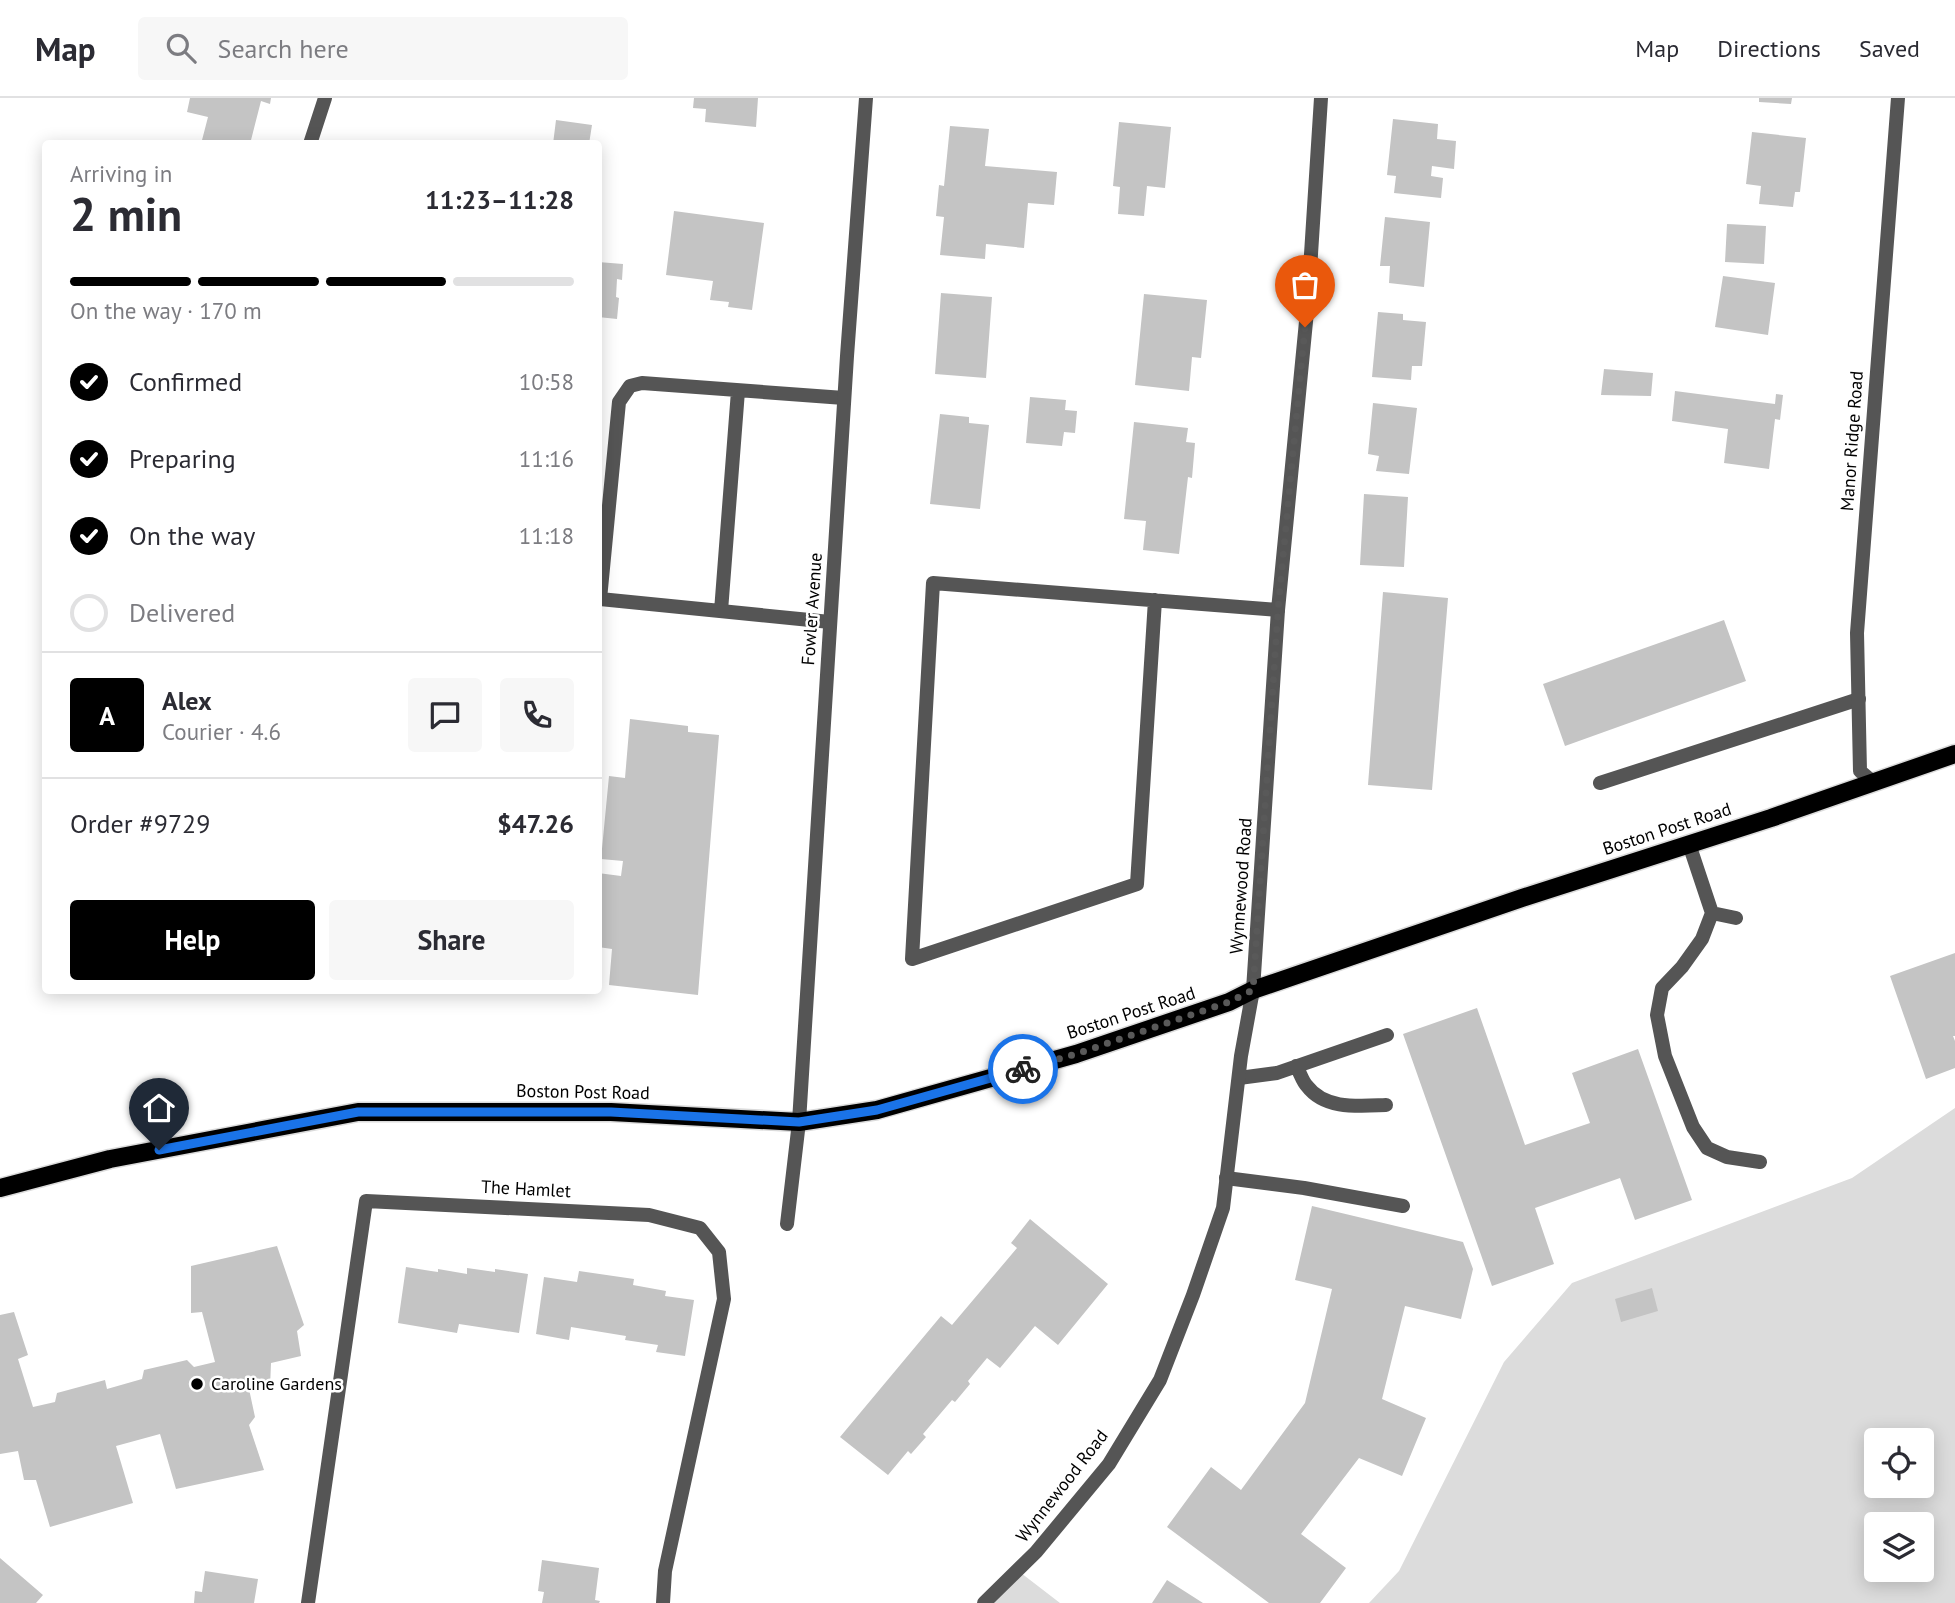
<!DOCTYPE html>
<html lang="en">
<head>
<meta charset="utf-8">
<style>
	body { margin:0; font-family:"PT Sans",sans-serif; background:#f7f7f7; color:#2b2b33; height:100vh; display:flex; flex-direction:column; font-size:26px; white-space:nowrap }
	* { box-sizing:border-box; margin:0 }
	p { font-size:23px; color:#7c7c81 }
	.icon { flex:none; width:38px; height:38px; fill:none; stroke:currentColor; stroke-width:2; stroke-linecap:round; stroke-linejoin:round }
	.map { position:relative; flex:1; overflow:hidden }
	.sheet { position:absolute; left:42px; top:42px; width:560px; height:854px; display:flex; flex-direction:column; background:#fff; border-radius:7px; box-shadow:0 4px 18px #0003 }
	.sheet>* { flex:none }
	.tools { position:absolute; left:1864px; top:1330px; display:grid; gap:14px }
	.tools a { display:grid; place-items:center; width:70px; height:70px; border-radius:7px; background:#fff; box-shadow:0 4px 18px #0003; font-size:35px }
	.pin { position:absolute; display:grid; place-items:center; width:60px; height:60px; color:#fff; margin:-72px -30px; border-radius:50% 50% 50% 0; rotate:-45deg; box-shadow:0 0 7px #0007 }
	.pin .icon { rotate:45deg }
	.courier { position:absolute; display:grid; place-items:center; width:70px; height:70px; margin:-35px; border:5px solid #1a73e8; border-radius:50%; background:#fff; color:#222; box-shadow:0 2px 9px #0007 }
	.head em { font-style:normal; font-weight:600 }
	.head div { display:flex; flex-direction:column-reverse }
	.head { display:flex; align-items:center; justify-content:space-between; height:119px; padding:0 28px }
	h1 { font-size:46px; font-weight:600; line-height:52px }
	.bar { display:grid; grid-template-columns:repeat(4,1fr); gap:10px 7px; align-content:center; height:84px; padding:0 28px }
	.bar i { height:9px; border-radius:5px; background:#e1e1e2 }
	.bar .active { background:#000 }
	.bar p { grid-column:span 4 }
	.line { display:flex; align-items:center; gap:18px; padding:0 28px; border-top:2px solid #e1e1e2 }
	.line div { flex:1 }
	.round { display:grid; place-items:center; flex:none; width:74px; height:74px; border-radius:7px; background:#f7f7f7 }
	ol { padding:0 28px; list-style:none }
	li { display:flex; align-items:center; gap:21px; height:77px }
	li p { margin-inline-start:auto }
	li .icon { padding:7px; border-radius:50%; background:#000; color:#fff; stroke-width:4 }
	li:last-child { color:#7c7c81 }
	li i { width:38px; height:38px; border:4px solid #e1e1e2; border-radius:50% }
	.button { display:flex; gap:14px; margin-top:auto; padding:14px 28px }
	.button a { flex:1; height:80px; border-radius:7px; background:#000; color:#fff; font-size:28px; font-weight:600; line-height:80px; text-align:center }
	.button a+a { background:#f7f7f7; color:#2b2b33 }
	header { display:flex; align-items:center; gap:42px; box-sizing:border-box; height:98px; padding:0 35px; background:#fff; border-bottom:2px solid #e1e1e2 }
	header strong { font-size:33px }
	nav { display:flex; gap:38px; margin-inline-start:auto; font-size:24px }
	.search { width:490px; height:63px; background:#f7f7f7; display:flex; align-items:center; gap:18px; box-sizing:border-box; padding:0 24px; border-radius:7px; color:#7c7c81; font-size:26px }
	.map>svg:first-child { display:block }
	.green { fill:#dcdcdc; fill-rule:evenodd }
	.building { fill:#c4c4c4 }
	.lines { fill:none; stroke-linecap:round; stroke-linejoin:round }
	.primary-casing { stroke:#dbdbdb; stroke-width:21 }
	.service { stroke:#555; stroke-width:14 }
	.minor { stroke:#555; stroke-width:14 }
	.primary { stroke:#000; stroke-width:18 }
	.done { stroke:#595959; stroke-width:7; stroke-dasharray:0 12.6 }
	.route { stroke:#1a73e8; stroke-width:9 }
	.poi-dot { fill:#000; stroke:#fff; stroke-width:2.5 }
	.labels { text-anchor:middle; stroke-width:5; stroke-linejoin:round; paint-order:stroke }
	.street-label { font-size:18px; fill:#000; stroke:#fff }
	.poi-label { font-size:18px; fill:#000; stroke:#fff; text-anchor:start }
</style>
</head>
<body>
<header>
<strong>Map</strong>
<div class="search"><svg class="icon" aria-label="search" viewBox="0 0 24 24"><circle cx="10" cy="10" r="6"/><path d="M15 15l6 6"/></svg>Search here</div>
<nav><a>Map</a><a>Directions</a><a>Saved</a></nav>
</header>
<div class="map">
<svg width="1955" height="1505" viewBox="0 0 1955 1505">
	<rect width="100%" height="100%" fill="#fff"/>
	<!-- green -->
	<path class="green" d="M1955 1010V1505H1369L1399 1473 1504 1264 1572 1185 1852 1080ZM1876 1342H1922V1388H1876ZM1876 1426H1922V1472H1876Z
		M1021 1475 1060 1505H990Z"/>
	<!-- building -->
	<path class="building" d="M190 0H271L270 6 261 3 250 46H201L208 19 187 14Z
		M694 0H758L756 29 705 24 706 11 693 10Z
		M1759 0H1792L1791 6 1759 4Z
		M1393 21 1438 26 1437 41 1456 43 1454 71 1432 68 1431 78 1443 80 1441 100 1394 95 1396 78 1387 77Z
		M556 22 592 27 589 46H553Z
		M1119 24 1171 29 1165 90 1147 88 1144 118 1118 116 1120 89 1113 88Z
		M950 28 989 31 985 68 1057 74 1054 107 1028 105 1024 150 986 146 985 161 940 157 944 119 936 118 939 87 944 88Z
		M1752 34 1806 40 1800 94H1795L1793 109 1759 106 1761 88 1746 86Z
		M674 113 764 125 752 212 728 209 729 204 710 202 713 183 666 177Z
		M1385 119 1430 124 1424 189 1389 185 1390 168H1380Z
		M1727 126 1766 128 1764 166 1725 164Z
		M598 164 623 166 622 182 617 181 616 199 619 200 617 221 598 219Z
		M1723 178 1775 185 1768 237 1715 229Z
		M941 195 992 199 986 280 935 276Z
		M1144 196 1207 202 1201 260 1192 259 1189 293 1135 287Z
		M1378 214 1403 216V222L1426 224 1422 268H1412L1411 282 1372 279Z
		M1604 271 1653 275 1651 298 1601 297Z
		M1675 293 1775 306 1776 296 1783 297 1780 322 1775 321 1769 371 1724 365 1728 331 1672 323Z
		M1030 299 1066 302 1065 312 1077 313 1075 335 1064 334 1062 348 1026 345Z
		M1373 305 1417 310 1409 376 1376 373 1379 358 1368 356Z
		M940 316 969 319V325L989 327 980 411 930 406Z
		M1134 324 1188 330 1186 344 1195 345 1192 380 1188 379 1179 456 1143 452 1146 423 1124 421Z
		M1364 396 1408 399 1404 469 1360 467Z
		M1383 494 1448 500 1432 692 1368 687Z
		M1724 522 1746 583 1565 648 1543 586Z
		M630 621 688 628V634L719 637 698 897 609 887 612 851 598 849V775L621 778 623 763 601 761 609 678 625 680Z
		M1955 855V938H1953L1955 943V970L1926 981 1890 878Z
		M1477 910 1525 1047 1590 1025 1572 975 1638 951 1692 1102 1635 1122 1620 1080 1535 1110 1554 1166 1492 1188 1403 936Z
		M1312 1108 1463 1144 1473 1171 1461 1221 1405 1208 1382 1301 1426 1320 1402 1378 1359 1360 1301 1436 1346 1470 1320 1505H1269L1167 1429 1211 1369 1241 1392 1305 1305 1332 1191 1295 1182Z
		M1030 1121 1108 1186 1058 1247 1035 1228 1000 1270 987 1260 968 1283 970 1286 955 1304 952 1302 923 1336 926 1339 911 1356 908 1353 888 1377 840 1339 941 1218 952 1227 1017 1150 1011 1145Z
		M277 1148 304 1227 297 1233 301 1258 271 1265 270 1290 249 1291 255 1319 249 1327 264 1372 176 1391 160 1336 116 1348 133 1405 50 1429 36 1382H24L18 1353 0 1356V1217L14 1214 28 1257 18 1261 33 1309 55 1304 57 1295 105 1282 107 1291 142 1281 144 1272 187 1262 194 1269 215 1264 202 1214 191 1215V1168Z
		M406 1169 431 1173 438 1174V1171L467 1176V1170L495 1174V1171L528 1176 519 1235 459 1226 457 1235 398 1225Z
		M579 1173 634 1181 633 1187 666 1193 665 1198 694 1202 685 1258 656 1254 658 1247 625 1242 626 1238 571 1229 569 1242 536 1236 544 1179 577 1184Z
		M1652 1190 1658 1213 1621 1224 1615 1201Z
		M0 1460 43 1497 36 1505H0Z
		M542 1462 599 1470 595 1502 600 1503 599 1505H542L544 1494 538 1493Z
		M205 1473 258 1481 254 1505H194L195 1493 202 1494Z
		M1167 1482 1203 1505H1152Z"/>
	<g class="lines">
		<!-- primary casing -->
		<g class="primary-casing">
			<path id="primary" d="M0 1090 110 1061 358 1014H611L799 1024 877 1012 1076 956 1229 904 1253 892 1522 800 1771 720 1955 656"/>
		</g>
		<!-- service -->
		<path class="service" d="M1155 502 1137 786 912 861 933 485C1048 494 1163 503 1278 512
			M721 513 738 293
			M830 524 600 501 619 304 630 288 642 285 844 300
			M1600 685 1859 601
			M1689 746 1712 815 1736 820
			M1712 815 1702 841 1682 869 1662 890 1657 917 1665 958 1693 1029 1707 1050 1727 1059 1760 1064
			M1296 968C1300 974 1302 983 1307 988 1325 1012 1359 1008 1386 1007
			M1239 980 1277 975 1387 937
			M1226 1080 1304 1090 1403 1108
			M787 1126 799 1024"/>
		<!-- minor -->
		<path class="minor" d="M310 46 325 0
			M1873 684 1860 673 1857 535 1898 0
			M799 1024 847 258 866 0
			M308 1505 366 1103 649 1117 700 1130 719 1154 724 1201 665 1473 663 1505
			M984 1505 1036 1454 1109 1366 1160 1282 1193 1197 1223 1110 1241 958 1253 892 1278 512 1308 203 1321 0"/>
		<!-- primary -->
		<use href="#primary" class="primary"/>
	</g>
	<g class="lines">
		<!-- done -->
		<path class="done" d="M1023 971 1076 956 1229 904 1253 892 1278 512 1305 229"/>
		<!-- route -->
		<path class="route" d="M159 1052 358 1014H611L799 1024 877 1012 1023 971"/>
	</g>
	<!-- markers -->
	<circle class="poi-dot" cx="197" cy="1286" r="7"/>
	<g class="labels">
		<!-- street labels -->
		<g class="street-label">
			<text transform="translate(1852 343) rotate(-86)" y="6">Manor Ridge Road</text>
			<text transform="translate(812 511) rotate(-86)" y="6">Fowler Avenue</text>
			<text transform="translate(1667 731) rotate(-18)" y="6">Boston Post Road</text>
			<text transform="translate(1241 788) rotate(-86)" y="6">Wynnewood Road</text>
			<text transform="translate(1131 915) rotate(-18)" y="6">Boston Post Road</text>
			<text transform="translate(583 994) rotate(1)" y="6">Boston Post Road</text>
			<text transform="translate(526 1091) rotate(3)" y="6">The Hamlet</text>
			<text transform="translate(1062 1388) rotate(-52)" y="6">Wynnewood Road</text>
		</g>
		<!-- poi labels -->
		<g class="poi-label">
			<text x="211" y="1292">Caroline Gardens</text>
		</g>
	</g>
</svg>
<div class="tools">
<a><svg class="icon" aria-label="locate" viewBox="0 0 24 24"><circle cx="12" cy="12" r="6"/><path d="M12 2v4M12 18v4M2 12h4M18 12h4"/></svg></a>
<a><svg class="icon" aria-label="layers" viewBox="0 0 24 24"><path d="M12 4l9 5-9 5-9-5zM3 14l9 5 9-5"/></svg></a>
</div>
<div class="pin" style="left:1305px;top:229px;background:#ea580c"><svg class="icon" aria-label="bag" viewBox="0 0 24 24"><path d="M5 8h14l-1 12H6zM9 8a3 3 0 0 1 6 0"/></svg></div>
<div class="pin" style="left:159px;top:1052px;background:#1f2937"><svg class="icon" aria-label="home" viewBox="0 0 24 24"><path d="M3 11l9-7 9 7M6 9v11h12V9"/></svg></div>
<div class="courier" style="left:1023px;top:971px"><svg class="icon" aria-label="bike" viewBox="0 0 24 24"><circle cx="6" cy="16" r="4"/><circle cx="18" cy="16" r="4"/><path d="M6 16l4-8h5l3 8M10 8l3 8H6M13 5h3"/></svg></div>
<section class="sheet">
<div class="head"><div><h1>2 min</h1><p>Arriving in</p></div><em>11:23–11:28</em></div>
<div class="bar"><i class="active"></i><i class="active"></i><i class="active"></i><i></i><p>On the way · 170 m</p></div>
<ol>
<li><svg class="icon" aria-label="check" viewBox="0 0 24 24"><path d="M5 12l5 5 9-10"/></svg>Confirmed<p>10:58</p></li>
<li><svg class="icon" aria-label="check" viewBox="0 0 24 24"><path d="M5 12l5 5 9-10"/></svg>Preparing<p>11:16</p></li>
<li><svg class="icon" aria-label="check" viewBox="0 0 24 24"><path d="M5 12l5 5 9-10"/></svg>On the way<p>11:18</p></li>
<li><i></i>Delivered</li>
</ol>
<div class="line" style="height:126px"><b class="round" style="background:#000;color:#fff">A</b><div><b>Alex</b><p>Courier · 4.6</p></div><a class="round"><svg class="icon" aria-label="chat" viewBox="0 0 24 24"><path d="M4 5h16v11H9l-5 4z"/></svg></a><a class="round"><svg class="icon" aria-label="phone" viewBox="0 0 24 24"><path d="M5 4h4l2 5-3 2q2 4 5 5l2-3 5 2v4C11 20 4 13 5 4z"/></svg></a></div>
<div class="line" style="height:91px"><div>Order #9729</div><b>$47.26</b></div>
<div class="button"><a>Help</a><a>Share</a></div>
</section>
</div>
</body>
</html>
